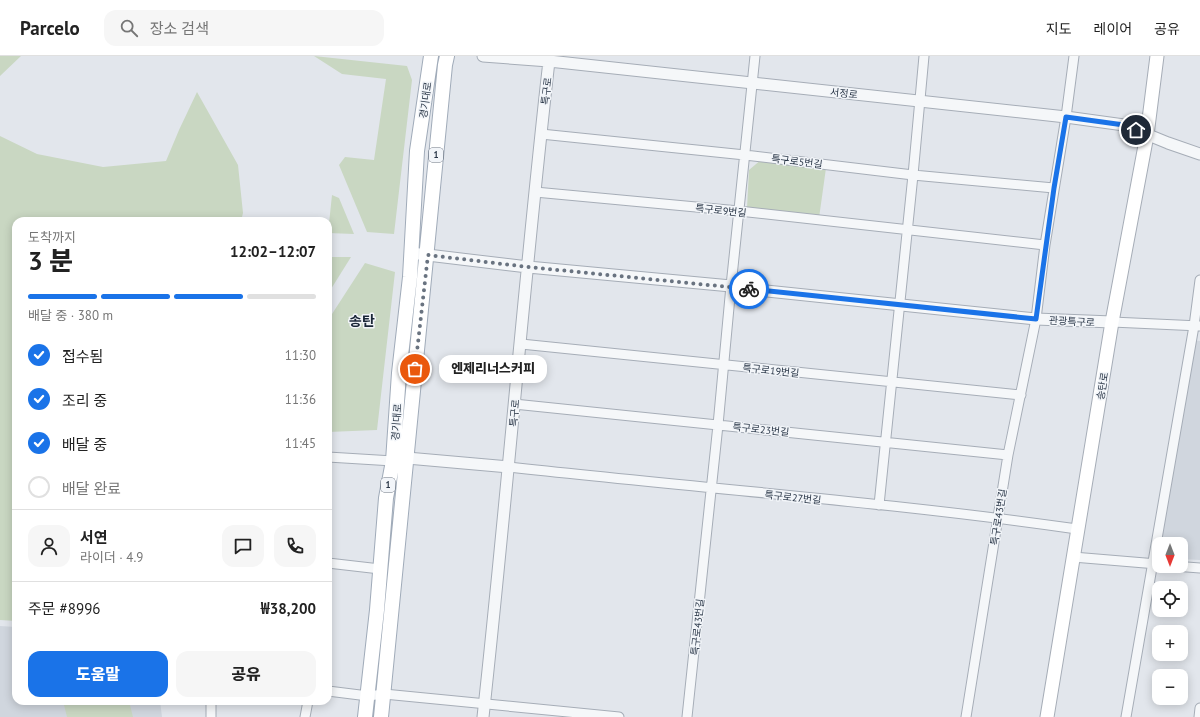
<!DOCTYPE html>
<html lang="ko">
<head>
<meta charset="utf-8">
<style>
	body { margin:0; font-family:"PT Sans","Noto Sans KR",sans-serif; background:#f6f6f6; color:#222; height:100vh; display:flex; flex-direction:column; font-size:15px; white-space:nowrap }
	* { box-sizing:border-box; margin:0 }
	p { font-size:13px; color:#767676 }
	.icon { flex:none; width:22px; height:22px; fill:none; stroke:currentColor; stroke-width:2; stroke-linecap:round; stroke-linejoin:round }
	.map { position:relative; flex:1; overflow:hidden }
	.details { position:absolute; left:12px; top:161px; width:320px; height:488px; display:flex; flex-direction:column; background:#fff; border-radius:12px; box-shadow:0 2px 10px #0003 }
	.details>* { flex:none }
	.needle { width:26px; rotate:180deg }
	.tools { position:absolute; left:1152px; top:481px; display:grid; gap:8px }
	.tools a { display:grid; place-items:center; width:36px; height:36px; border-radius:8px; background:#fff; box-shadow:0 2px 10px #0003; font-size:20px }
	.pin { position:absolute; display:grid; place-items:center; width:34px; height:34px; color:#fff; margin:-17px; border:2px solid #fff; border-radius:50%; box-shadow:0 1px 4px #0007 }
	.courier { position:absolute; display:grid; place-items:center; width:40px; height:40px; margin:-20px; border:3px solid #1a73e8; border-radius:50%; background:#fff; color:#222; box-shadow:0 1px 5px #0007 }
	.bubble { position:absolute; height:28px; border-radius:12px; background:#fff; box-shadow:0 2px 10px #0003; font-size:13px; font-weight:800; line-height:28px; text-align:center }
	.summary em { font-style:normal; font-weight:800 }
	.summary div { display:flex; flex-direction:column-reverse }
	.summary { display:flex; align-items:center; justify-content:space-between; height:68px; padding:0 16px }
	h1 { font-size:26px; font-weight:800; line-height:30px }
	.bar { display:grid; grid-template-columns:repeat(4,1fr); gap:6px 4px; align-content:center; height:48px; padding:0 16px }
	.bar i { height:5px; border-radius:3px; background:#e0e0e0 }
	.bar .on { background:#1a73e8 }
	.bar p { grid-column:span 4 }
	.line { display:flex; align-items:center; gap:10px; padding:0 16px; border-top:1px solid #e0e0e0 }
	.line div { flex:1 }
	.round { display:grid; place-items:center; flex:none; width:42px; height:42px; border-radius:12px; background:#f6f6f6 }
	ol { padding:0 16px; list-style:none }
	li { display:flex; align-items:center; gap:12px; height:44px }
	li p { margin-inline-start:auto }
	li .icon { padding:4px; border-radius:50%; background:#1a73e8; color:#fff; stroke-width:4 }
	li:last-child { color:#767676 }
	li i { width:22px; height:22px; border:2px solid #e0e0e0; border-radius:50% }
	.action { display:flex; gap:8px; margin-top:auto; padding:8px 16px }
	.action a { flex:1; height:46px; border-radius:12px; background:#1a73e8; color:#fff; font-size:16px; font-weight:800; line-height:46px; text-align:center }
	.action a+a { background:#f6f6f6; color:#222 }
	header { display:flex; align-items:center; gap:24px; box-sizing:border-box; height:56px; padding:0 20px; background:#fff; border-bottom:1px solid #e0e0e0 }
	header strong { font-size:19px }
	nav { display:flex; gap:22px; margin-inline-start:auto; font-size:14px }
	.search { width:280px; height:36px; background:#f6f6f6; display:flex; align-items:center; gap:10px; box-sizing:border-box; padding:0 14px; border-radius:12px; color:#767676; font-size:15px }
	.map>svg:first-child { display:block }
	.built { fill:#d0d6de }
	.green { fill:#c9d7c2 }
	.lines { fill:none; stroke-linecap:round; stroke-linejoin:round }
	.minor-casing { stroke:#a6adb7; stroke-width:11 }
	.tertiary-casing { stroke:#a6adb7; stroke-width:13 }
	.secondary-casing { stroke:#a6adb7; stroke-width:15 }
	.primary-casing { stroke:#a0abb9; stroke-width:16 }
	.minor { stroke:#f5f7f9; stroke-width:9 }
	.tertiary { stroke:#f5f7f9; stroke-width:11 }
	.secondary { stroke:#fff; stroke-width:13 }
	.primary { stroke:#fff; stroke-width:14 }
	.done { stroke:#697380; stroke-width:4; stroke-dasharray:0 7.2 }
	.route { stroke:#1a73e8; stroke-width:5 }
	.labels { text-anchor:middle; stroke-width:3; stroke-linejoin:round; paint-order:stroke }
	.shield { fill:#f2f5f9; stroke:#656f7c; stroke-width:1 }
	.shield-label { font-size:9px; font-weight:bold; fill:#283546 }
	.street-label { font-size:10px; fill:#283546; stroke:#f2f5f9 }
	.district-label { font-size:14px; font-weight:bold; fill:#1a2637; stroke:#f2f5f9 }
</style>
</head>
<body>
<header>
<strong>Parcelo</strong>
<div class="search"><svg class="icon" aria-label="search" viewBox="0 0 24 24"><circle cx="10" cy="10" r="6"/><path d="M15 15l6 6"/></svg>장소 검색</div>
<nav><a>지도</a><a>레이어</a><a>공유</a></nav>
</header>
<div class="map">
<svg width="1200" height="661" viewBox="0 0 1200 661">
	<rect width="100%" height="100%" fill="#e2e6ec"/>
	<!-- built -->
	<path class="built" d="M1193 284 1200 285V504L1181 503V488H1161Z
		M0 570 16 571V645H160L162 661H0Z"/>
	<!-- green -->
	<path class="green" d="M0 0H21L0 20Z
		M314 0 407 10 412 24 394 178 367 176 339 109 345 101 374 104 386 23 342 18Z
		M197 36 238 109 243 157 241 165H16V565L0 564V80L37 98 103 111 166 105 179 74Z
		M762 103 826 112 819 162 747 152 749 114Z
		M332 139 339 142 354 178 328 177Z
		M328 201H351L331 233H328Z
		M365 207 395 216 377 374 328 376V304L332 258Z
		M63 645H129L133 661H67Z"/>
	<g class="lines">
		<!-- minor casing -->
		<g class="minor-casing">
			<path id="minor" d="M541 78 745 99 913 119 1054 132
				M535 136 739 155 1045 189
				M1112 266 1200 270
				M521 288 1021 339
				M514 348 1008 399
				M328 401 393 405
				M509 411C698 432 889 446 1077 473
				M879 449 913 119 924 0
				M1073 501 1157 508
				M328 507 380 513
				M1174 510 1200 512
				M328 635 368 640 384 638 619 661
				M211 661V645
				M305 661 308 645
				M687 661 718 369 731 230 755 0
				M966 661 1008 399 1036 263 1045 189 1066 61 1074 0
				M1126 661 1194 270 1200 224
				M1199 661 1200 652"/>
		</g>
		<!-- tertiary casing -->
		<g class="tertiary-casing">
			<path id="tertiary" d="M483 0 549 5 1066 61 1124 69 1168 87 1200 98
				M411 197 528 211 731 230 758 234 1036 263 1112 266
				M407 402 509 411
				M483 661C507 443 524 223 549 5"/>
		</g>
		<!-- secondary casing -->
		<g class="secondary-casing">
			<path id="secondary" d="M1047 661 1112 266 1147 79 1157 0"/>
		</g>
		<!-- primary casing -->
		<g class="primary-casing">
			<path id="primary" d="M365 661 377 554 386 442 393 405 399 317 410 221 417 95 431 0
				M381 661 445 9 447 0"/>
		</g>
		<!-- minor -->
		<use href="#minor" class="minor"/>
		<!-- tertiary -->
		<use href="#tertiary" class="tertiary"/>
		<!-- secondary -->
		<use href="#secondary" class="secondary"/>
		<!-- primary -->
		<use href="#primary" class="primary"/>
	</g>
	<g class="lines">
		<!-- done -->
		<path class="done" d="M415 313 428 199 528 211 749 233"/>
		<!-- route -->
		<path class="route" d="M749 233 1036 263 1054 132 1066 61 1124 69 1136 74"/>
	</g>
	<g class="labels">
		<!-- shield labels -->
		<g class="shield">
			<rect x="429" y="92" width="14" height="14" rx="3"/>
			<rect x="381" y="422" width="14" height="14" rx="3"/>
		</g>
		<g class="shield-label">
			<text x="436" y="102">1</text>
			<text x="388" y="432">1</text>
		</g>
		<!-- street labels -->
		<g class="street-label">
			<text transform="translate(546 35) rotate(-83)" y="4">특구로</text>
			<text transform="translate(844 37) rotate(6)" y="4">서정로</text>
			<text transform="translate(425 44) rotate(-82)" y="4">경기대로</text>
			<text transform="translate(797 105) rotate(7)" y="4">특구로5번길</text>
			<text transform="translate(721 154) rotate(6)" y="4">특구로9번길</text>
			<text transform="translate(1072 265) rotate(3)" y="4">관광특구로</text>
			<text transform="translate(771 314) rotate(6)" y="4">특구로19번길</text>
			<text transform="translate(1102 330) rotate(-81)" y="4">송탄로</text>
			<text transform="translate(514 357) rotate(-85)" y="4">특구로</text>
			<text transform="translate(396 366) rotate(-86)" y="4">경기대로</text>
			<text transform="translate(761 373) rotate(6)" y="4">특구로23번길</text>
			<text transform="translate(793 441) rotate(6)" y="4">특구로27번길</text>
			<text transform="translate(998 461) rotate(-81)" y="4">특구로43번길</text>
			<text transform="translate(697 571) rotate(-84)" y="4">특구로43번길</text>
		</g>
		<!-- district labels -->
		<g class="district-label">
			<text x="362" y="270">송탄</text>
		</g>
	</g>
</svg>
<div class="tools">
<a><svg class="needle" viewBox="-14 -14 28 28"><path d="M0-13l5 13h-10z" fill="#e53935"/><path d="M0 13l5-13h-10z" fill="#767676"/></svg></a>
<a><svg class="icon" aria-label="locate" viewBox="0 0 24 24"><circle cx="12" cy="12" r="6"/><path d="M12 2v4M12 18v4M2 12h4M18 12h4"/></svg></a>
<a>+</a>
<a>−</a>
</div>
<div class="pin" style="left:415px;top:313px;background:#ea580c"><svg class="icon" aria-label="bag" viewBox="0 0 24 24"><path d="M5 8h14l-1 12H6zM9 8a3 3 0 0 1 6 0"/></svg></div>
<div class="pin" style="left:1136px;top:74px;background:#1f2937"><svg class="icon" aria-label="home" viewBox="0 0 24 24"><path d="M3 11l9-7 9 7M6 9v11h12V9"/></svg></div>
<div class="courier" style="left:749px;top:233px"><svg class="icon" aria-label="bike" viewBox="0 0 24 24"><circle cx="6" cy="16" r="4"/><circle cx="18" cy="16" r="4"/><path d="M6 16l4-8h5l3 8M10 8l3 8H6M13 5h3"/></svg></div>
<div class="bubble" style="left:439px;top:299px;width:108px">엔제리너스커피</div>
<section class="details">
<div class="summary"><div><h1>3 분</h1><p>도착까지</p></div><em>12:02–12:07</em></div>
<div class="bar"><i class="on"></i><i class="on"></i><i class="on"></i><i></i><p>배달 중 · 380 m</p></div>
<ol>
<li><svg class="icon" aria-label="check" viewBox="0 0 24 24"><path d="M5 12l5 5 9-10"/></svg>접수됨<p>11:30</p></li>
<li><svg class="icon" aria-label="check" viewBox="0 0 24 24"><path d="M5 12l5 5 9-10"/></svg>조리 중<p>11:36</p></li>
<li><svg class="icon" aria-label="check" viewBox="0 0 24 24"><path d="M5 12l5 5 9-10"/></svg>배달 중<p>11:45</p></li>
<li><i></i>배달 완료</li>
</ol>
<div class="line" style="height:72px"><a class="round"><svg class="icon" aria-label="person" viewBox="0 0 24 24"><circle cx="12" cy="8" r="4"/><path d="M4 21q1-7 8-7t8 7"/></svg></a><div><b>서연</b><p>라이더 · 4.9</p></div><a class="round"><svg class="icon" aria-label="chat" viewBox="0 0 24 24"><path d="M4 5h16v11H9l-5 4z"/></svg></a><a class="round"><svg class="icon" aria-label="phone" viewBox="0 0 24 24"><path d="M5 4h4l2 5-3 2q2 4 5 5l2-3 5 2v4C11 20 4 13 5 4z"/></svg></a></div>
<div class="line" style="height:52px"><div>주문 #8996</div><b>₩38,200</b></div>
<div class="action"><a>도움말</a><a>공유</a></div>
</section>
</div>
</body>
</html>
